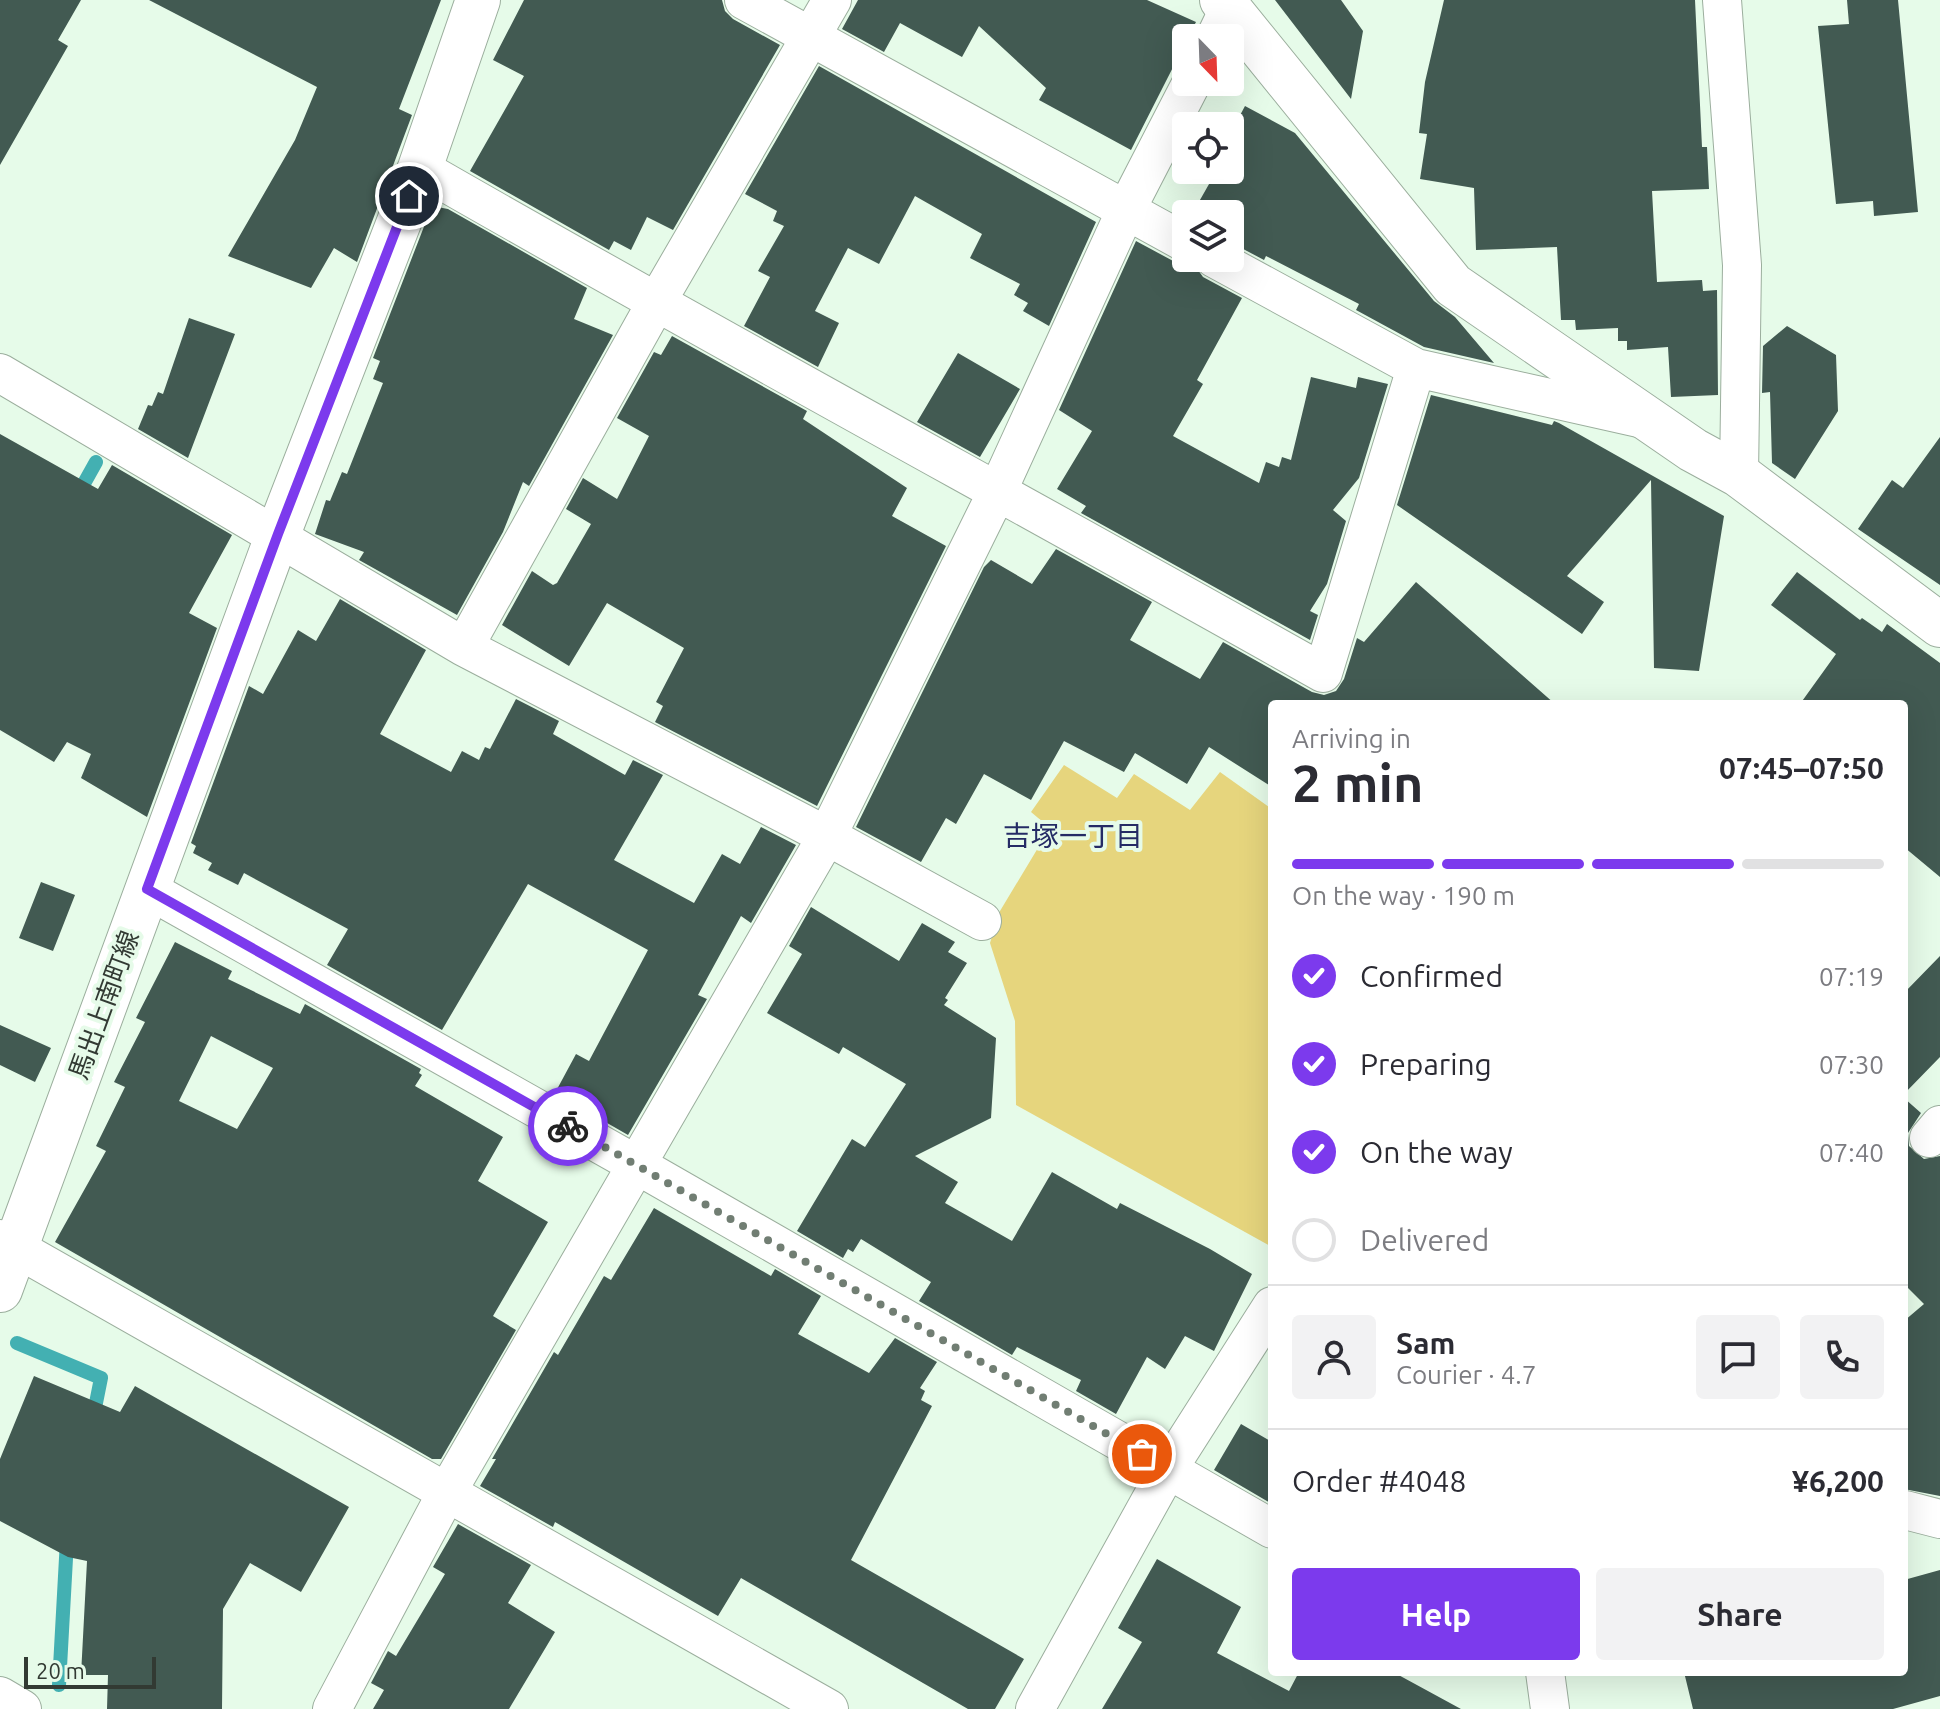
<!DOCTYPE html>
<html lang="en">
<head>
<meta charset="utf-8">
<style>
	body { margin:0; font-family:Ubuntu,"Noto Sans JP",sans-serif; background:#f2f2f3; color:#2b2b33; height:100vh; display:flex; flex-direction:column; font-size:30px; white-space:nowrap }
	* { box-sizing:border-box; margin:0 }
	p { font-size:26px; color:#7c7c81 }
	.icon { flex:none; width:44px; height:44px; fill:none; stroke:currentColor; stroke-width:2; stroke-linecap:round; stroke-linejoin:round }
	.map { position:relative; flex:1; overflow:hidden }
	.side { position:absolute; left:1268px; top:700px; width:640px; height:976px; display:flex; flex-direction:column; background:#fff; border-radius:8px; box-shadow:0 8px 32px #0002 }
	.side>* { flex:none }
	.needle { width:52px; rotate:157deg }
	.controls { position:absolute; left:1172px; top:24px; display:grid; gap:16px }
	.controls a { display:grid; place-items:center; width:72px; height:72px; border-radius:8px; background:#fff; box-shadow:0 8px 32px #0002; font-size:40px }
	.scale { position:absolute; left:24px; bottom:20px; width:132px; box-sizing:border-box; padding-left:8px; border:4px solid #323a33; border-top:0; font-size:22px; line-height:28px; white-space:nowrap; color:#323a33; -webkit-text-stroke:6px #e6fbe9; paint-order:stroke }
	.pin { position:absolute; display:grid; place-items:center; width:68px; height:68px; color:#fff; margin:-34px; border:4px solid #fff; border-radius:50%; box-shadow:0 2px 8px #0007 }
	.courier { position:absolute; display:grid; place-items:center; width:80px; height:80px; margin:-40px; border:6px solid #7c3aed; border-radius:50%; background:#fff; color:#222; box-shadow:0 2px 10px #0007 }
	.head em { font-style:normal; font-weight:700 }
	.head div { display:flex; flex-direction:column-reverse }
	.head { display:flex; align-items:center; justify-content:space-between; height:136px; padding:0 24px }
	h1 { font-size:52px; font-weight:700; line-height:60px }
	.bar { display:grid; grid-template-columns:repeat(4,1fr); gap:12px 8px; align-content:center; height:96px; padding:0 24px }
	.bar i { height:10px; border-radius:6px; background:#e1e1e2 }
	.bar .current { background:#7c3aed }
	.bar p { grid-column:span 4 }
	.line { display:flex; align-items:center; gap:20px; padding:0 24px; border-top:2px solid #e1e1e2 }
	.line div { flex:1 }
	.round { display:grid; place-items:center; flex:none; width:84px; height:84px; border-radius:8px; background:#f2f2f3 }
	ol { padding:0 24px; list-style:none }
	li { display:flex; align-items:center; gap:24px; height:88px }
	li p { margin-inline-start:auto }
	li .icon { padding:8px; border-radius:50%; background:#7c3aed; color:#fff; stroke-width:4 }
	li:last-child { color:#7c7c81 }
	li i { width:44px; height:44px; border:4px solid #e1e1e2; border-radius:50% }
	.action { display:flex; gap:16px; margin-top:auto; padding:16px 24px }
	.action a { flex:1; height:92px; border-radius:8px; background:#7c3aed; color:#fff; font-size:32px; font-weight:700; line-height:92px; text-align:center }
	.action a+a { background:#f2f2f3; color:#2b2b33 }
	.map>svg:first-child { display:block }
	.green { fill:#e6d57d }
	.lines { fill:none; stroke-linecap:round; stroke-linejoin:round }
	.stream { stroke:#43b0b2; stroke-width:14 }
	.building { fill:#425a52; fill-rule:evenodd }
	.street-casing { stroke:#9bae9d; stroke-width:40 }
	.secondary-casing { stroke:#9bae9d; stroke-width:46 }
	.street { stroke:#fff; stroke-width:38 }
	.secondary { stroke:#fff; stroke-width:44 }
	.done { stroke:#717e73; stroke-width:8; stroke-dasharray:0 14.4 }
	.route { stroke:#7c3aed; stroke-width:10 }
	.labels { text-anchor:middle; stroke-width:8; stroke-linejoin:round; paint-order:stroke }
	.street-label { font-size:26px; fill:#323a33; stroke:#e6fbe9 }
	.neighbourhood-label { font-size:28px; fill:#252b65; stroke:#e6fbe9 }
</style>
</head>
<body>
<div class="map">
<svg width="1940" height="1709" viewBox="0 0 1940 1709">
	<rect width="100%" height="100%" fill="#e6fbe9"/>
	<!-- green -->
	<path class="green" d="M1064 765 1117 798 1134 774 1190 810 1220 772 1269 807 1272 803V1247L1016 1105 1015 1021 990 943 1000 911 1050 828 1031 812Z"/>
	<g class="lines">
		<!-- stream -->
		<path class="stream" d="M77 496 96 462
			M17 1343 101 1378 93 1418
			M59 1685 67 1540"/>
	</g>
	<!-- building -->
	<path class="building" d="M0 0H81L58 40 68 46 0 165Z
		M149 0H441L399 109 412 115 357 262 334 248 311 288 228 256 295 140 317 87Z
		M524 0H722L725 11 733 19 780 45 673 230 647 217 631 250 614 241 609 250 470 171 524 76 493 60Z
		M858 0H1147L1196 22 1131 150 1039 100 1046 88 979 26 962 57 900 23 884 52 842 29Z
		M1275 0H1341L1363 31 1351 99Z
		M1444 0H1695L1702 147H1707L1709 189 1652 191 1657 282 1702 280 1703 291 1717 290 1718 395 1671 397 1668 347 1627 350V341H1618V328L1576 330 1575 320H1561L1557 247 1476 250 1474 188 1420 179 1427 134 1419 133 1425 82Z
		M1847 0H1898L1918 212 1874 216 1873 201 1836 204 1818 26 1849 24Z
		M819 66 1096 222 1049 326 1023 311 1028 303 1014 295 1020 284 970 258 982 234 915 196 879 264 848 248 815 311 839 323 818 367 744 326 770 277 758 271 784 226 773 221 777 211 745 194Z
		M1245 106 1295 133 1434 301 1455 317 1494 363 1424 347 1356 310 1359 304 1266 256 1264 260 1230 242V214H1192L1217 170H1230V134Z
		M432 206 448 209 587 288 574 319 613 335 529 486 523 482 503 532 457 615 359 560 364 552 315 534 326 500 330 501 342 472 347 474 383 383 373 379 380 361 373 358Z
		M1136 241 1175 262 1193 263 1203 277 1242 298 1197 380 1203 384 1173 436 1259 483 1266 462 1279 467 1282 457 1291 460 1311 377 1356 388 1358 377 1388 384 1359 478 1333 510 1346 521 1327 584 1310 611 1318 615 1310 640 1081 513 1086 506 1057 489 1092 431 1059 410Z
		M189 318 235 334 188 458 138 429 148 405 152 406 158 392 163 394Z
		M1787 326 1836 355 1838 411 1795 479 1772 463 1770 392 1762 393 1763 346Z
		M672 336 807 411 803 419 907 488 892 516 946 546 817 806 655 722 663 706 656 702 684 648 607 603 569 666 502 625 532 571 553 585 557 583 591 524 566 509 583 478 617 499 649 436 617 418 654 352 661 355Z
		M958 353 1020 389 980 457 917 422Z
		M1431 395 1552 425 1554 421 1559 423 1724 516 1699 671 1654 668 1651 480 1567 576 1604 602 1582 634 1397 505Z
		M0 434 98 489 112 465 232 535 189 613 217 628 147 817 81 778 91 754 67 742 54 762 0 730Z
		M1940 437V585L1858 529 1892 480 1903 488Z
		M1056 549 1152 602 1130 640 1200 679 1223 642 1312 692 1324 695 1336 691 1344 679 1357 638 1364 642 1416 582 1555 704H1272V787L1209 747 1187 784 1135 753 1124 772 1064 741 1031 800 984 774 956 824 946 818 921 862 856 827 984 567 991 560 1032 584Z
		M1797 572 1860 620 1862 618 1882 632 1887 624 1940 663V877L1904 847V704H1800L1836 654 1771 605Z
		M340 599 426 650 380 734 451 772 462 751 479 760 485 747 490 749 516 699 559 721 553 734 625 775 633 760 663 775 614 860 694 903 722 854 740 864 761 827 796 845 751 923 741 916 698 995 707 999 628 1135 555 1093 576 1054 589 1061 648 950 528 884 442 1030 327 965 348 929 244 873 238 885 208 870 212 863 193 853 196 846 191 843 249 686 263 694 298 630 316 641Z
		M41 882 75 895 53 951 19 938Z
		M811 907 899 961 922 923 955 942 948 952 967 963 945 998 948 1000 944 1005 996 1038 991 1118 915 1156 958 1182 945 1203 1012 1241 1052 1172 1117 1209 1120 1203 1210 1249 1252 1274 1214 1351 1185 1336 1165 1369 1147 1357 1116 1414 1076 1391 1081 1380 1017 1347 1012 1355 919 1301 931 1282 861 1239 853 1252 848 1249 843 1258 797 1231 852 1139 865 1147 906 1084 843 1047 839 1054 767 1013 802 954 789 946Z
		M175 942 232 971 228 979 300 1014 305 1004 421 1069 419 1073 422 1075 415 1086 503 1137 478 1181 548 1222 493 1316 516 1330 441 1459H432L55 1242 106 1151 96 1146 125 1087 114 1082 145 1022 136 1018ZM211 1036 273 1068 237 1129 179 1101Z
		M1940 956V1057L1904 1094V993Z
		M0 1025 51 1048 35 1082 0 1065Z
		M1904 1098 1921 1113 1908 1133 1909 1146 1924 1159 1940 1156V1496L1904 1489V1321L1924 1304 1904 1284Z
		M654 1208 771 1276 775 1269 821 1296 798 1334 869 1373 895 1338 937 1362 920 1388 925 1391 921 1400 932 1406 851 1560 1024 1659 995 1709H968L741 1578 718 1616 555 1522 553 1527 480 1486 496 1459H492L554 1352 558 1355 604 1276 611 1280Z
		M34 1376 120 1412 135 1386 349 1507 301 1592 250 1563 223 1609 222 1709H107L108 1675H81L87 1561 68 1557 0 1521V1459Z
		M1241 1424 1272 1442V1504L1214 1470Z
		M458 1524 531 1565 508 1603 555 1632 509 1709H373L384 1690 371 1683 388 1651 396 1656 445 1574 433 1567Z
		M1157 1559 1241 1607 1217 1653 1289 1691 1299 1672H1393L1461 1709H1102L1142 1642 1118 1628Z
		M1940 1570V1696L1893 1709H1693L1684 1672H1904V1580Z"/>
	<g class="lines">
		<!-- street casing -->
		<g class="street-casing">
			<path id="street" d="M744 0 1186 243
				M1722 0 1742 265 1739 475
				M1215 38 1229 9
				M420 168C719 340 1023 504 1323 673L1416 368 1214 258
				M1416 368 1643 419
				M0 373 464 647 827 836 982 921
				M464 647 656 303 832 0
				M147 889 637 1165 1272 1529
				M1929 1138 1940 1125
				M0 1239 829 1709
				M1905 1510 1940 1519
				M1545 1672 1550 1709
				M0 1696 22 1709
				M332 1709 447 1492 827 836 998 490 1126 210 1192 82
				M1035 1709 1168 1469 1272 1306"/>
		</g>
		<!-- secondary casing -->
		<g class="secondary-casing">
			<path id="secondary" d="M1222 0 1453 285 1693 450 1739 475 1940 625
				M0 1290 278 534 420 168 478 0"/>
		</g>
		<!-- street -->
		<use href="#street" class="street"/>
		<!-- secondary -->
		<use href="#secondary" class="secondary"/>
	</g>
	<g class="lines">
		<!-- done -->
		<path class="done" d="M568 1126 1142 1454"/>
		<!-- route -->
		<path class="route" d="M409 196 278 534 147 889 568 1126"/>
	</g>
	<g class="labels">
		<!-- street labels -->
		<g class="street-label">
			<text transform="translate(104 1005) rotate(-70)" y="9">馬出上南町線</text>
		</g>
		<!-- neighbourhood labels -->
		<g class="neighbourhood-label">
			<text x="1073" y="846">吉塚一丁目</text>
		</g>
	</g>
</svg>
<div class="controls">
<a><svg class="needle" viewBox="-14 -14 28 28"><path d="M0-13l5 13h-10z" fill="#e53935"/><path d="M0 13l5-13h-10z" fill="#7c7c81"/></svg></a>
<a><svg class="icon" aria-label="locate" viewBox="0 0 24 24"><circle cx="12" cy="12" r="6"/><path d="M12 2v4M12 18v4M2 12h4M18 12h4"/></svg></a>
<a><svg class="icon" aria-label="layers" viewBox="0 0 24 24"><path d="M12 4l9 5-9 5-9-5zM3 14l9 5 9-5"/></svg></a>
</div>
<div class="scale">20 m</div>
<div class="pin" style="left:1142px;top:1454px;background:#ea580c"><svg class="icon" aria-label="bag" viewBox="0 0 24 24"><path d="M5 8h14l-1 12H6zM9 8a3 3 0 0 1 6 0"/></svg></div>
<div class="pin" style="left:409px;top:196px;background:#1f2937"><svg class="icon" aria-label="home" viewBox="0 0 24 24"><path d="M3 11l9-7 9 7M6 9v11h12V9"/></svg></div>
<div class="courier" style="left:568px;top:1126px"><svg class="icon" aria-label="bike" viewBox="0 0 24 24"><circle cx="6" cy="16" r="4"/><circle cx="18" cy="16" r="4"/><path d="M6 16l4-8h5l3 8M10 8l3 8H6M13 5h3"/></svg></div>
<section class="side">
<div class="head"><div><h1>2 min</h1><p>Arriving in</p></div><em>07:45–07:50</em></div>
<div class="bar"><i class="current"></i><i class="current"></i><i class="current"></i><i></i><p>On the way · 190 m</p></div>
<ol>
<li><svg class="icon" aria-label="check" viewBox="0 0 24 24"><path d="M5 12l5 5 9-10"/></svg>Confirmed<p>07:19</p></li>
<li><svg class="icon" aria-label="check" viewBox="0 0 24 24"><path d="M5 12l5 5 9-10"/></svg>Preparing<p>07:30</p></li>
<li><svg class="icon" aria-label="check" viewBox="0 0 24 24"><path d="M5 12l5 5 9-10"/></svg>On the way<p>07:40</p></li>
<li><i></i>Delivered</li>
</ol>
<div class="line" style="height:144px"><a class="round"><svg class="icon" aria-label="person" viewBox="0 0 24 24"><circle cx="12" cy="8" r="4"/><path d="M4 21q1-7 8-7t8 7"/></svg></a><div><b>Sam</b><p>Courier · 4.7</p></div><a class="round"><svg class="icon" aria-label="chat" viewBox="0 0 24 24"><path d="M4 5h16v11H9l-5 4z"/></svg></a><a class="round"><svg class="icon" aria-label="phone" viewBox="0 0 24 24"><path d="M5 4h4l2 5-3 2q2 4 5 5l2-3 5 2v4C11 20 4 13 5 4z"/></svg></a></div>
<div class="line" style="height:104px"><div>Order #4048</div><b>¥6,200</b></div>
<div class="action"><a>Help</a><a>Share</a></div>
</section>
</div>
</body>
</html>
